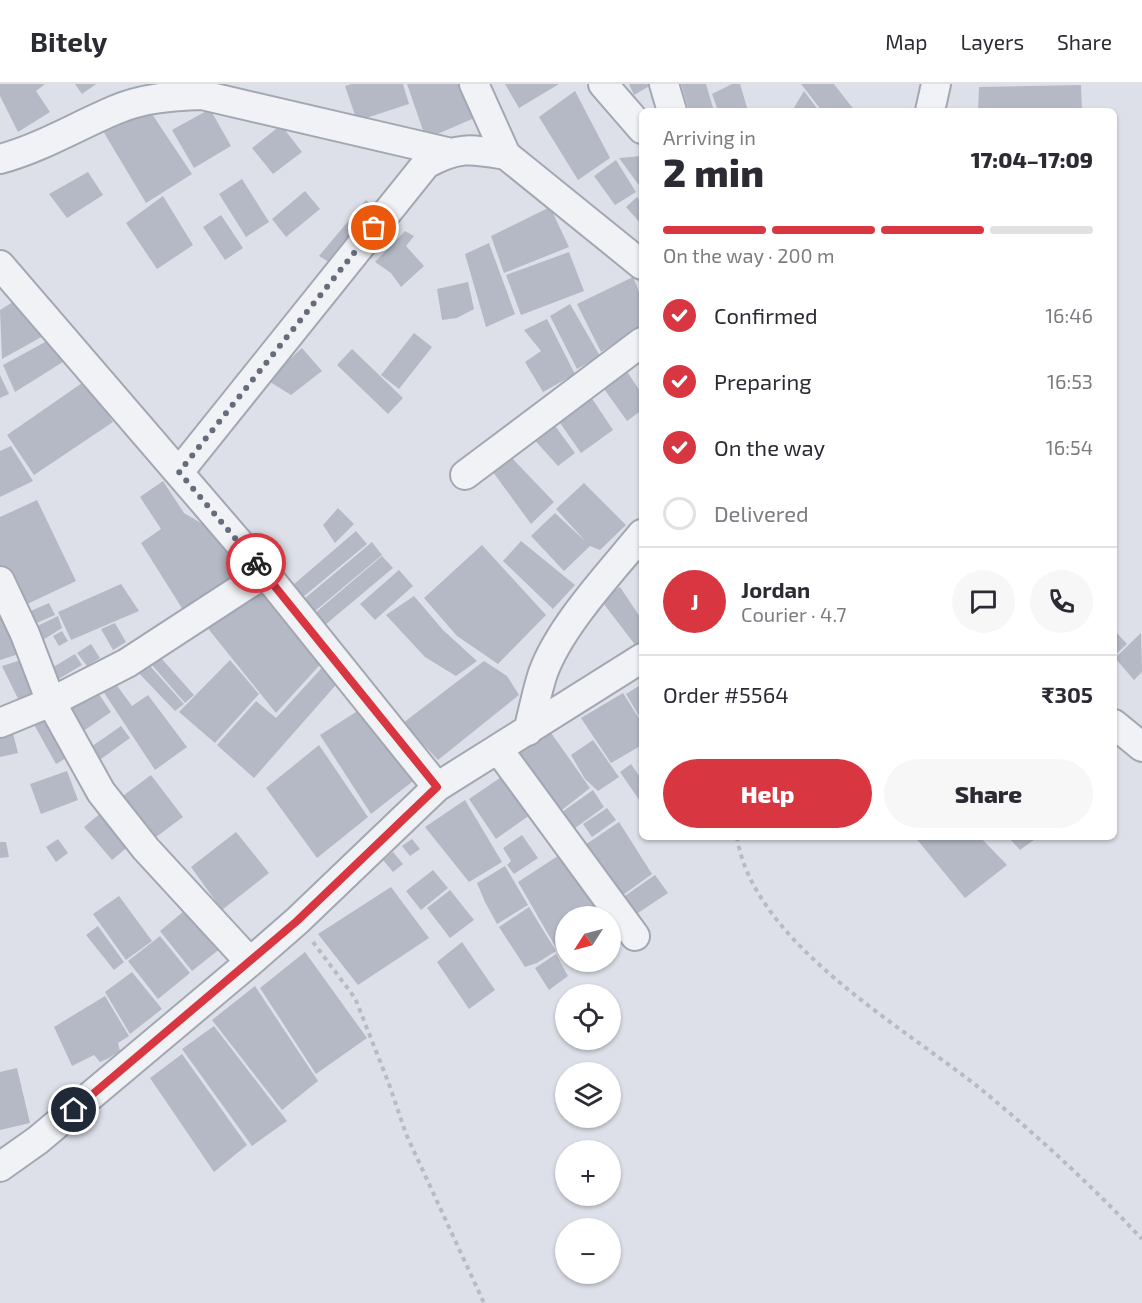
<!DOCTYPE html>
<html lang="en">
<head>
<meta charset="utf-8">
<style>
	body { margin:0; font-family:"Exo 2",sans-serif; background:#f7f7f7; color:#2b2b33; height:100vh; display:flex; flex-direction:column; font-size:22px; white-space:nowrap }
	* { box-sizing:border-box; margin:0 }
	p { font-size:20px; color:#7c7c81 }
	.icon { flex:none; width:33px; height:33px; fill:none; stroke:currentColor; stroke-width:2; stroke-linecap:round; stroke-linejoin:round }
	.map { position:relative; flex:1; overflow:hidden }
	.drawer { position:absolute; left:639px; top:24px; width:478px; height:732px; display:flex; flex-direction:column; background:#fff; border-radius:9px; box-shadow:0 2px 4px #0004 }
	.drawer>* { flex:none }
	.needle { width:39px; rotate:234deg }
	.fabs { position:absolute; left:555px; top:822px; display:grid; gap:12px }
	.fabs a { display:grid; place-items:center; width:66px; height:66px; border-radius:50%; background:#fff; box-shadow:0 2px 4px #0004; font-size:30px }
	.pin { position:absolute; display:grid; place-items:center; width:51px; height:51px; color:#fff; margin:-26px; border:3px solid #fff; border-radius:50%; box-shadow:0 2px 6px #0007 }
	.courier { position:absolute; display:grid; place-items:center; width:60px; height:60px; margin:-30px; border:4px solid #d83741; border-radius:50%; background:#fff; color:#222; box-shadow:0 2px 8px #0007 }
	.summary em { font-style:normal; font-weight:800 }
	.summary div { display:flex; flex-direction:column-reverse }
	.summary { display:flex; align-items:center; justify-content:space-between; height:102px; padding:0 24px }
	h1 { font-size:39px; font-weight:800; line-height:45px }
	.bar { display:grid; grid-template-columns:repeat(4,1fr); gap:9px 6px; align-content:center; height:72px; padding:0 24px }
	.bar i { height:8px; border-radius:4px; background:#e1e1e2 }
	.bar .active { background:#d83741 }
	.bar p { grid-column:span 4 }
	.line { display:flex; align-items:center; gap:15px; padding:0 24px; border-top:2px solid #e1e1e2 }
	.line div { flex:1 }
	.round { display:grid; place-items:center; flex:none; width:63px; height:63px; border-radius:32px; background:#f7f7f7 }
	ol { padding:0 24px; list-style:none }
	li { display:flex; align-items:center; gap:18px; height:66px }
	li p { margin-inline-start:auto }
	li .icon { padding:6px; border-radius:50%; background:#d83741; color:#fff; stroke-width:4 }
	li:last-child { color:#7c7c81 }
	li i { width:33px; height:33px; border:3px solid #e1e1e2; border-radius:50% }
	.action { display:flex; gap:12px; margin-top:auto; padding:12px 24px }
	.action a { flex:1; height:69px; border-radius:36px; background:#d83741; color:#fff; font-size:24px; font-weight:800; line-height:69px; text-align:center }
	.action a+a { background:#f7f7f7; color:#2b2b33 }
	header { display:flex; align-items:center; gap:36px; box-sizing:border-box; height:84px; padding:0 30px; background:#fff; border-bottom:2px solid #e1e1e2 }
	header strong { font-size:28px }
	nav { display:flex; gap:33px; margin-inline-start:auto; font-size:21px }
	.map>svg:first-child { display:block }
	.building { fill:#b4b9c5 }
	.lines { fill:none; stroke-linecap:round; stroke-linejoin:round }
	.minor-casing { stroke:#a2a7b2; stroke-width:32 }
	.path { stroke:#b7bbc3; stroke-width:4; stroke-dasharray:4.5 4.5; stroke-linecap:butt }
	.minor { stroke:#f0f2f6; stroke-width:28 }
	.done { stroke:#656c7b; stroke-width:6; stroke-dasharray:0 10.8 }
	.route { stroke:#d83741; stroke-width:8 }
</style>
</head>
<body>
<header>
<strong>Bitely</strong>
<nav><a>Map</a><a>Layers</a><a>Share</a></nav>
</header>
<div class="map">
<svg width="1142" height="1219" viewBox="0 0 1142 1219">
	<rect width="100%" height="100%" fill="#dde0e8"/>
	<!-- building -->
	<path class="building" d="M0 0H45L36 7 50 28 18 48 0 12Z
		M75 0H96L82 10Z
		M352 0H403L409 20 357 37 345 2Z
		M407 0H465L479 32 426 55Z
		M505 0H559L519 24Z
		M629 0H653L634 11Z
		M681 0H706L714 27H689Z
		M732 0H740L748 27H718L712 10Z
		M801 0H834L855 27H822Z
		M1081 1 1082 26H978L979 3Z
		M575 7 610 74 578 96 539 33Z
		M804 7 819 27H792Z
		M146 21 192 90 146 119 103 47Z
		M210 25 231 62 194 84 172 46Z
		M281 41 302 68 273 90 252 64Z
		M641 72 642 103 641 104 619 74Z
		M616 76 636 108 615 121 594 92Z
		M88 88 103 111 67 134 49 110Z
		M242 95 269 138 246 153 219 110Z
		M305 107 320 125 286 153 272 135Z
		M163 112 193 161 157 185 126 139Z
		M637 113 642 119V141L626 123Z
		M366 116 378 127 334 181 319 172Z
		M550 123 569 163 504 189 491 152Z
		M221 131 243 164 225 176 203 143Z
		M405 147 414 152 406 162 424 182 401 203 391 189 375 178Z
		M489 159 515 230 486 243 465 170Z
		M569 168 584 207 521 231 506 191Z
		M633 193 642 215V241L601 268 577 220Z
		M468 198 474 225 457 234 442 236 437 205Z
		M19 214 45 251 2 275 0 226Z
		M570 220 600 272 577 285 550 232Z
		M547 235 575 290 543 308 525 278 541 267 524 246Z
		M414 249 432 263 399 305 381 291Z
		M47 257 66 276 15 308 3 281Z
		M302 264 322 287 291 311 267 296Z
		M352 265 403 314 388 330 337 281Z
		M626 286 642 310V326L627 337 602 302Z
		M0 291 9 310 0 314Z
		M85 297 113 338 34 391 7 351Z
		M591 313 613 346 581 369 558 336Z
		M550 335 575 369 558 382 531 352Z
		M11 362 33 397 0 413V367Z
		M510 372 554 418 531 440 493 388Z
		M163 397 184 429 206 442 245 487 185 529 141 459 161 445 140 413Z
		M584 399 626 441 600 466 590 462 564 487 531 452 555 429 586 458 556 425Z
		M37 416 76 497 19 524 0 486V433Z
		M338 424 354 440 335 459 323 441Z
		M356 447 367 460 303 513 293 501Z
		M521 457 575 501 553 525 503 477Z
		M372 458 382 471 315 527 304 515Z
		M482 461 546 531 498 580 457 552 424 514Z
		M382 472 393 484 325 541 315 529Z
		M399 486 413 502 375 536 360 520Z
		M261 497 328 572 276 629 206 542Z
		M121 500 139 527 71 556 58 528Z
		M620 503 642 536V558L636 562 600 515Z
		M414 512 443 546 477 577 456 592 425 573 386 531Z
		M49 519 55 531 32 541 26 529Z
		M0 528 19 570 0 576Z
		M58 532 62 544 38 559 29 546Z
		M115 539 126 558 113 566 101 545Z
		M62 547 68 557 59 562 53 552Z
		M1116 548 1127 560 1114 572V550Z
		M1141 549 1142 588 1134 596 1115 574Z
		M91 560 100 574 87 582 77 569Z
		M153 565 194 611 185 619 145 573Z
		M75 570 82 581 52 599 45 588Z
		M143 574 184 620 175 627 134 584Z
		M330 575 342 594 254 694 217 661 256 617 276 634Z
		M21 576 38 615 22 623 2 582Z
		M230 576 259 610 215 659 179 628Z
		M484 577 507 592 519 611 438 676 403 639Z
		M110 592 132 622 148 611 187 663 155 686 99 601Z
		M642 600V637L626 610Z
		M94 603 111 628 79 650 62 624Z
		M623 609 642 639V661L611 679 581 634Z
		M367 621 417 694 371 730 320 651Z
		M50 628 73 670 56 680 32 637Z
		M10 638 18 669 0 673V640Z
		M121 642 130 654 101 675 91 663Z
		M549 646 590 704 558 729 517 672Z
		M593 656 619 693 598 707 585 695 571 671Z
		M319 661 368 733 317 774 266 704Z
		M631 680 642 696V720L620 688Z
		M67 687 78 716 41 730 30 700Z
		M510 687 537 726 496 755 469 715Z
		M151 691 183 733 148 759 116 717Z
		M593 706 604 723 567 750 555 733Z
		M465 716 502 778 469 798 425 743Z
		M607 724 616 736 592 753 583 740Z
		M102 728 130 761 112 776 84 743Z
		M619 738 652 790 616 816 582 763Z
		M236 748 269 789 222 826 191 783Z
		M522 751 538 774 514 790 507 781 511 777 503 764Z
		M915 753H980L1007 781 965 814Z
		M1008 753H1038L1020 766Z
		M58 755 68 769 56 778 46 763Z
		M412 755 420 765 410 772 402 762Z
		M0 758H6L9 773 0 774Z
		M393 768 403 780 393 788 383 776Z
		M564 768 602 832H566V872L562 874 518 798Z
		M505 782 528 821 497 840 485 818 477 799Z
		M433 786 448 804 421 826 406 807Z
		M655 791 668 809 632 833 619 816Z
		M391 803 429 854 358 901 318 850Z
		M450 806 474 836 450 854 427 824Z
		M119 812 152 857 126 876 93 830Z
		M189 823 221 864 192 887 160 847Z
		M529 823 556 867 537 879 525 883 499 843Z
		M98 842 124 878 114 886 86 851Z
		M160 852 190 889 158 915 128 877Z
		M462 858 495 906 469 925 437 878Z
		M305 868 367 954 316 990 260 904Z
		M556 870 568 892 549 906 535 884Z
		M132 888 162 925 130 950 105 908Z
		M255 902 318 997 282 1026 212 936Z
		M105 912 129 952 118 959 120 967 109 974 100 978 94 971 72 982 54 943Z
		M214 942 287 1037 252 1062 182 965Z
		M182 970 247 1061 214 1088 150 994Z
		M17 984 30 1039 0 1046V988Z"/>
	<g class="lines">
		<!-- minor casing -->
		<g class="minor-casing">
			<path id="minor" d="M474 0 506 71 642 181
				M603 0 642 45
				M664 0 672 27
				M930 27 936 0
				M0 75C41 64 77 42 115 26 143 14 172 12 202 11L447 68
				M0 181 265 489 437 703
				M179 388 426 80C459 62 471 65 506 71
				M465 391 642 258
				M0 497 25 550 51 618 101 708 146 765 250 878
				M0 639 51 618 127 579 265 489
				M1114 640 1142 663
				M528 647C533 628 537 607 543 589 560 542 610 489 642 450
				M498 665 635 852
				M0 1083 38 1056 250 878 297 837 437 703 642 574"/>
		</g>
		<!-- path -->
		<path class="path" d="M737 753C753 859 904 943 982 1006 1039 1053 1092 1102 1142 1155
			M313 858 355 914 389 1000 406 1050 484 1219"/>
		<!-- minor -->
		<use href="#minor" class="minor"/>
	</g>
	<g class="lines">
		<!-- done -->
		<path class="done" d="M256 479 179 388 374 144"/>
		<!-- route -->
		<path class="route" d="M74 1026 297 837 437 703 256 479"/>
	</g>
</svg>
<div class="fabs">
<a><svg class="needle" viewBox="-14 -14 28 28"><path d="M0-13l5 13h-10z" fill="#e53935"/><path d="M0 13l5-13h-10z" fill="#7c7c81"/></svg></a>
<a><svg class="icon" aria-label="locate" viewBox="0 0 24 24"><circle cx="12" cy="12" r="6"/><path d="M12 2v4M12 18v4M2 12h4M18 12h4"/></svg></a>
<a><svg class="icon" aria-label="layers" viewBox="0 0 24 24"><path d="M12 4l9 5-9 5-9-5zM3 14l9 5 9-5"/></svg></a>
<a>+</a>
<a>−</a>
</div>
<div class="pin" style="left:374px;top:144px;background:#ea580c"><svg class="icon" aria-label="bag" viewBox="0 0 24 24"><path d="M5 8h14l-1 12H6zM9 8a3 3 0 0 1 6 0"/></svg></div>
<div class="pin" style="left:74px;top:1026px;background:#1f2937"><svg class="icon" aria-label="home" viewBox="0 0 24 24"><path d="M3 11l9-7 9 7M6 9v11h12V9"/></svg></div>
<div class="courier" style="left:256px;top:479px"><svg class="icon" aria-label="bike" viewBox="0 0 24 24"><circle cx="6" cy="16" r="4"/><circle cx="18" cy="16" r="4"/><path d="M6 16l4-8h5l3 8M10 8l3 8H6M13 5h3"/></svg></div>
<section class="drawer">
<div class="summary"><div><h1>2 min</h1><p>Arriving in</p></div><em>17:04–17:09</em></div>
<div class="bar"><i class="active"></i><i class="active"></i><i class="active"></i><i></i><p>On the way · 200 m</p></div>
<ol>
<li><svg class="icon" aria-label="check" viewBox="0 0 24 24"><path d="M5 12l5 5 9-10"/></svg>Confirmed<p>16:46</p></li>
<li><svg class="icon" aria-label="check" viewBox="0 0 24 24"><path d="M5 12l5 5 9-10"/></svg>Preparing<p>16:53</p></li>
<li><svg class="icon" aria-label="check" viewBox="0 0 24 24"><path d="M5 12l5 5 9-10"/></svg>On the way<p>16:54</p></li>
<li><i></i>Delivered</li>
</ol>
<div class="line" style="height:108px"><b class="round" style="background:#d83741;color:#fff">J</b><div><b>Jordan</b><p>Courier · 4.7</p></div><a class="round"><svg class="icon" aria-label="chat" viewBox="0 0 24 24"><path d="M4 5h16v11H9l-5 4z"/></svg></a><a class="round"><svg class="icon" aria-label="phone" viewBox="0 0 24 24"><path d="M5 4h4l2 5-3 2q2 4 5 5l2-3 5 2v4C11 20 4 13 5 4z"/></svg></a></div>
<div class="line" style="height:78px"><div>Order #5564</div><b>₹305</b></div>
<div class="action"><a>Help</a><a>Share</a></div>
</section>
</div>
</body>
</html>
